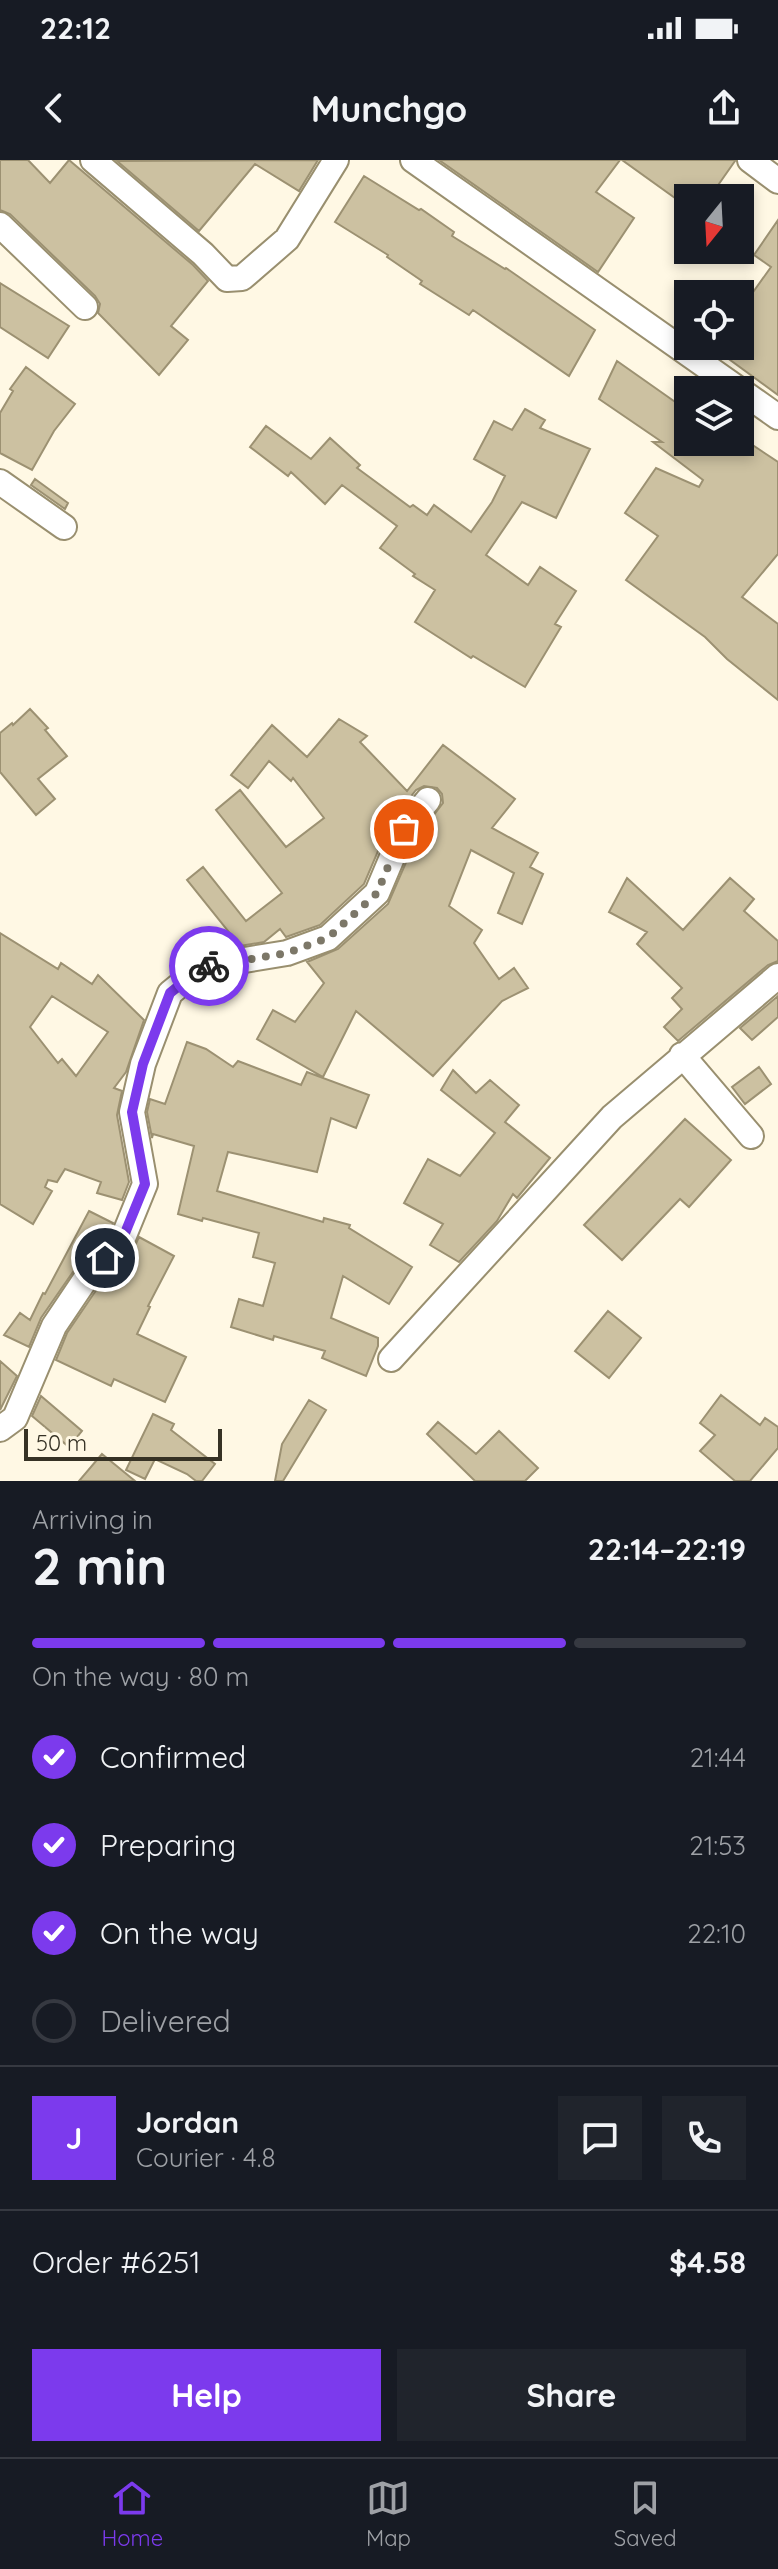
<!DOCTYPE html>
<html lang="en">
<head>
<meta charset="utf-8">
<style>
	body { margin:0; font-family:Quicksand,sans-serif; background:#20242c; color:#f1f3f6; height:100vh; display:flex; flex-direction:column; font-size:30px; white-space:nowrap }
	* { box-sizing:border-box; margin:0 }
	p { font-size:26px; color:#9ea1a6 }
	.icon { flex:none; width:44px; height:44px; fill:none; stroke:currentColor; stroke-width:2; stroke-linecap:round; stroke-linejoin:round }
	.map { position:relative; height:1321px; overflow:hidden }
	.panel { display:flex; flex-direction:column; background:#171b24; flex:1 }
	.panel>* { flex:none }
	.needle { width:52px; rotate:198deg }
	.fabs { position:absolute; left:674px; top:24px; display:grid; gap:16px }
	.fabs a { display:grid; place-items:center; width:80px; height:80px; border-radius:0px; background:#171b24; box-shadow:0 4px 12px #0003; font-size:40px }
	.scale { position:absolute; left:24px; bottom:20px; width:198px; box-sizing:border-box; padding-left:8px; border:4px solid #363225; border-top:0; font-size:22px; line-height:28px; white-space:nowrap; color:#363225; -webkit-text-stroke:6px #fff8e4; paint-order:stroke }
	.pin { position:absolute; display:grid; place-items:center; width:68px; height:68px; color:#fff; margin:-34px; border:4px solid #fff; border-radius:50%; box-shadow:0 2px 8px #0007 }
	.courier { position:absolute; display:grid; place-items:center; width:80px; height:80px; margin:-40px; border:6px solid #7c3aed; border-radius:50%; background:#fff; color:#222; box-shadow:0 2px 10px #0007 }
	.summary em { font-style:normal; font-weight:700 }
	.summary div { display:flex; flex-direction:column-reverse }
	.summary { display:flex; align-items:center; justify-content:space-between; height:136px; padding:0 32px }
	h1 { font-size:52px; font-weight:700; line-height:60px }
	.bar { display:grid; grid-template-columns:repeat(4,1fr); gap:12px 8px; align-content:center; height:96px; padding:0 32px }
	.bar i { height:10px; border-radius:6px; background:#363941 }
	.bar .current { background:#7c3aed }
	.bar p { grid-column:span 4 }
	.line { display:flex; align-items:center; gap:20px; padding:0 32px; border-top:2px solid #363941 }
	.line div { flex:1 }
	.round { display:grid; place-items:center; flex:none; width:84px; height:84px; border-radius:0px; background:#20242c }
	ol { padding:0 32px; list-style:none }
	li { display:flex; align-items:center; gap:24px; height:88px }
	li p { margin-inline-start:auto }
	li .icon { padding:8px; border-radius:50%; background:#7c3aed; color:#fff; stroke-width:4 }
	li:last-child { color:#9ea1a6 }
	li i { width:44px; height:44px; border:4px solid #363941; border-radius:50% }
	.action { display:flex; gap:16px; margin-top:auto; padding:16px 32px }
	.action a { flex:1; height:92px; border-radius:0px; background:#7c3aed; color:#fff; font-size:32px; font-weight:700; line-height:92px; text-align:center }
	.action a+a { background:#20242c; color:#f1f3f6 }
	.status { display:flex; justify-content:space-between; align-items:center; height:56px; padding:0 40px; background:#171b24; direction:ltr }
	.status svg { height:22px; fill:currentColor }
	header { display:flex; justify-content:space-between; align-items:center; height:104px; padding:0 32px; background:#171b24; font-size:36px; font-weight:700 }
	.tab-bar { display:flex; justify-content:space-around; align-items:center; height:112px; border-top:2px solid #363941; background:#171b24; font-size:22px; color:#9ea1a6 }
	.tab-bar a { display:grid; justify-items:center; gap:4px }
	.tab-bar .current { color:#7c3aed }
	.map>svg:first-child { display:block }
	.building { fill:#ccc1a1; stroke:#9c9172; stroke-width:2; fill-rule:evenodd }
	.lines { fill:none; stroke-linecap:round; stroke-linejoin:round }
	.street-casing { stroke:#998f6f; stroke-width:28 }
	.street { stroke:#fff; stroke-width:24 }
	.done { stroke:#7c7768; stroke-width:8; stroke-dasharray:0 14.4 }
	.route { stroke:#7c3aed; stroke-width:10 }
</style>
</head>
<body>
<div class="status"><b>22:12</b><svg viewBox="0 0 49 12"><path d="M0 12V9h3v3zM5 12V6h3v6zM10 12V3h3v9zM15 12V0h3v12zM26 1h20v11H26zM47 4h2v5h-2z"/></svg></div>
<header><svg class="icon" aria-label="back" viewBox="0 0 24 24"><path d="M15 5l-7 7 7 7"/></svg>Munchgo<svg class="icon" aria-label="share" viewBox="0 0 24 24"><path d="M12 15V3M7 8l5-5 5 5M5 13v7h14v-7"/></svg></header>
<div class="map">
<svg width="778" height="1321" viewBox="0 0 778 1321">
	<rect width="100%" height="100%" fill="#fff8e4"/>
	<!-- building -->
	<path class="building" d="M0 0H28L50 23 69 0 193 105 208 121 171 166 188 180 159 215 98 153 100 144 95 136 10 54 0 50Z
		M318 0 299 31 255 4 199 71 117 1Z
		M439 0H620L596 32 634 58 598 112Z
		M622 0H735V1L709 38H675Z
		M364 16 419 50 421 49 454 72 452 76 505 109 506 108 595 170 569 216 473 150 469 155 420 124 422 121 387 97 388 95 335 62Z
		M778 60V235L711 186H740V128L751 135 771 107 754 95Z
		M0 123 69 166 48 198 0 167Z
		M617 201 688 251V282H748L778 302V394L742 437 778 464V540L727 499 705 477 626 420 658 376 625 353 656 308 699 327 703 320 653 282H662L599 239Z
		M26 207 75 244 54 271 32 310 0 293V253L13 231 10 229Z
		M525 249 545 260 540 268 590 289 556 358 522 342 486 395 528 425 540 407 576 431 555 464 561 467 525 527 473 496 471 498 415 462 435 430 413 416 415 414 380 388 397 366 342 325 325 344 291 312 288 316 250 287 266 266 311 299 330 278 360 305 357 308 410 347 413 345 427 355 434 345 471 372 492 342 505 316 474 299 494 261 512 270Z
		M35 319 68 343 65 349 31 325Z
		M30 549 48 568 45 570 67 596 38 619 55 639 36 655 0 612V573L12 563 13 565Z
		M339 559 367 576 360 582 407 631 443 585 515 639 492 668 538 693 530 707 543 714 522 764 498 753 514 713 471 690 449 746 482 770 474 783 499 819 514 808 528 828 502 841 433 916 356 851 323 917 257 879 273 850 295 862 324 823 307 802 338 789 388 744 417 677 443 643 442 634 437 628 424 626 416 630 390 663 364 724 320 765 286 777 280 769 264 782 240 786 187 720 203 707 246 761 282 733 216 650 240 630 286 687 324 658 293 618 291 621 269 601 248 628 231 615 272 565 307 597Z
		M627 718 683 770 730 718 754 739 744 751 778 781V801L768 805 678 881 664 867 682 849 672 838 682 828 637 784 647 772 609 752Z
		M0 773 58 809 61 803 92 824 98 815 144 860 126 912 114 928 122 931 117 955 129 1022 122 1040 97 1033 101 1022 65 1009 57 1022 48 1020 45 1027 52 1031 33 1064 0 1044ZM52 836 108 872 76 916 62 899 58 903 30 867Z
		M778 836V857L752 880 740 868Z
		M187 882 206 889 233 907 238 901 301 925 307 912 369 935 356 968 331 958 317 1012 228 992 217 1031 323 1062 324 1058 350 1065 349 1068 412 1107 389 1144 343 1116 331 1158 378 1178V1186L366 1216 322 1198 325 1191 274 1176 273 1180 231 1167 239 1139 263 1146 275 1103 253 1097 259 1073 203 1058 202 1061 178 1054 194 986 153 974 152 978 147 952 150 939 165 944Z
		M759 907 771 924 745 944 732 927Z
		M453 910 476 933 490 920 519 945 505 962 550 998 517 1038 513 1034 497 1061 459 1102 430 1085 443 1064 404 1043 428 999 460 1016 495 973 441 930Z
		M685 959 731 1000 689 1047 680 1039 622 1100 584 1065Z
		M89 1051 113 1063 110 1070 75 1109 41 1158 29 1187 4 1175 20 1153 30 1160 43 1133 45 1134Z
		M139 1077 174 1096 148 1146 150 1147 137 1174 186 1197 165 1242 114 1219 111 1226 56 1200 67 1173 99 1126 134 1088Z
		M608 1151 641 1178 609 1218 575 1191Z
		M0 1201 17 1216 0 1250Z
		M721 1235 760 1265 765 1258 778 1267V1288L750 1321H735L700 1291 715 1275 700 1263Z
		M41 1236 82 1271 69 1287 32 1256Z
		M309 1240 326 1250 283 1321H275L282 1284Z
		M153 1254 174 1264 171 1270 215 1304 202 1321H196L187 1314 155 1299 145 1319 126 1310Z
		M438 1262 476 1294 499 1271 538 1308 525 1321H475L427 1274Z
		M102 1294 135 1321H79Z"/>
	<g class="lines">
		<!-- street casing -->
		<g class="street-casing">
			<path id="street" d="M93 0 203 94 227 119 242 118 287 79 336 0
				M413 0 778 257
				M750 0 778 21
				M0 65 85 147
				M0 322 64 367
				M682 895 751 976
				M391 1199 612 957 778 816
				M0 1269 15 1258 54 1166 87 1117 123 1078 145 1024 132 952 143 904 170 833 202 807 287 793 328 778 377 733 404 669 428 640"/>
		</g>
		<!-- street -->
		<use href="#street" class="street"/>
	</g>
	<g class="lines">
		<!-- done -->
		<path class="done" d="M209 806 287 793 328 778 377 733 404 669"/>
		<!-- route -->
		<path class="route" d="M105 1098 123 1078 145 1024 132 952 143 904 170 833 202 807 209 806"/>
	</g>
</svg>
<div class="fabs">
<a><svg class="needle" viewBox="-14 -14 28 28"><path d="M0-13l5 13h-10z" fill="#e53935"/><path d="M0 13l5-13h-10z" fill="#9ea1a6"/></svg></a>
<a><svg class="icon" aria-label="locate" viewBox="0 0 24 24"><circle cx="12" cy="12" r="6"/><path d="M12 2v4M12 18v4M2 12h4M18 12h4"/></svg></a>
<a><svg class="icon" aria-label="layers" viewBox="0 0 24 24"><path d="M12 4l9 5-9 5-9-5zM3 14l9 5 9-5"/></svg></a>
</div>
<div class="scale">50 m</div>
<div class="pin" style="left:404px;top:669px;background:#ea580c"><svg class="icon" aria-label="bag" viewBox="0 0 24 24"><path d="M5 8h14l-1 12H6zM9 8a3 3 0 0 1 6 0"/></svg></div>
<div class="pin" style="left:105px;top:1098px;background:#1f2937"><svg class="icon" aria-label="home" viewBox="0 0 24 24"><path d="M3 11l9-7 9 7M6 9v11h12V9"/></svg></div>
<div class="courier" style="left:209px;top:806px"><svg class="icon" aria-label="bike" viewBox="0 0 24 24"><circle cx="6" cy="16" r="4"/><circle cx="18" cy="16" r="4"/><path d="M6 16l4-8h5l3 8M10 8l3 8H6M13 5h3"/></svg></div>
</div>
<section class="panel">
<div class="summary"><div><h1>2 min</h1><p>Arriving in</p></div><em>22:14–22:19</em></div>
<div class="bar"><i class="current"></i><i class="current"></i><i class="current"></i><i></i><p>On the way · 80 m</p></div>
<ol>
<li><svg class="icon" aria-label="check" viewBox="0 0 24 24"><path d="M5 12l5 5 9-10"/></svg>Confirmed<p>21:44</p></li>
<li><svg class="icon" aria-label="check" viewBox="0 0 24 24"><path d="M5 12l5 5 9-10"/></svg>Preparing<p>21:53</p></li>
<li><svg class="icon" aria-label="check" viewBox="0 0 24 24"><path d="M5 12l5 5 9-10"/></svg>On the way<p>22:10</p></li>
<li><i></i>Delivered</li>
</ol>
<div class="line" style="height:144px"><b class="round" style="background:#7c3aed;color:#fff">J</b><div><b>Jordan</b><p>Courier · 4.8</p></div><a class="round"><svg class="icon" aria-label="chat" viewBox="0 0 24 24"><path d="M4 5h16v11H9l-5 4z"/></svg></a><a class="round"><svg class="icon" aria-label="phone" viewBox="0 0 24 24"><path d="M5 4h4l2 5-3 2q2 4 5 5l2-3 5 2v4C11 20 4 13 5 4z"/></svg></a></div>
<div class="line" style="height:104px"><div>Order #6251</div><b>$4.58</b></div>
<div class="action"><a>Help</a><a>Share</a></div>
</section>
<nav class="tab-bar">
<a class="current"><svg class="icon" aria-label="home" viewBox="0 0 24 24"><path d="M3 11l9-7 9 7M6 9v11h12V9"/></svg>Home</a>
<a><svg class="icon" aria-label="map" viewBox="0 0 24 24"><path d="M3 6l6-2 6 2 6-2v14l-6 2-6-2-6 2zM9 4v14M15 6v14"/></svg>Map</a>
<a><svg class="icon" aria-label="saved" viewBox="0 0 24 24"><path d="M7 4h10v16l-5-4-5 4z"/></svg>Saved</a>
</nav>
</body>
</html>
